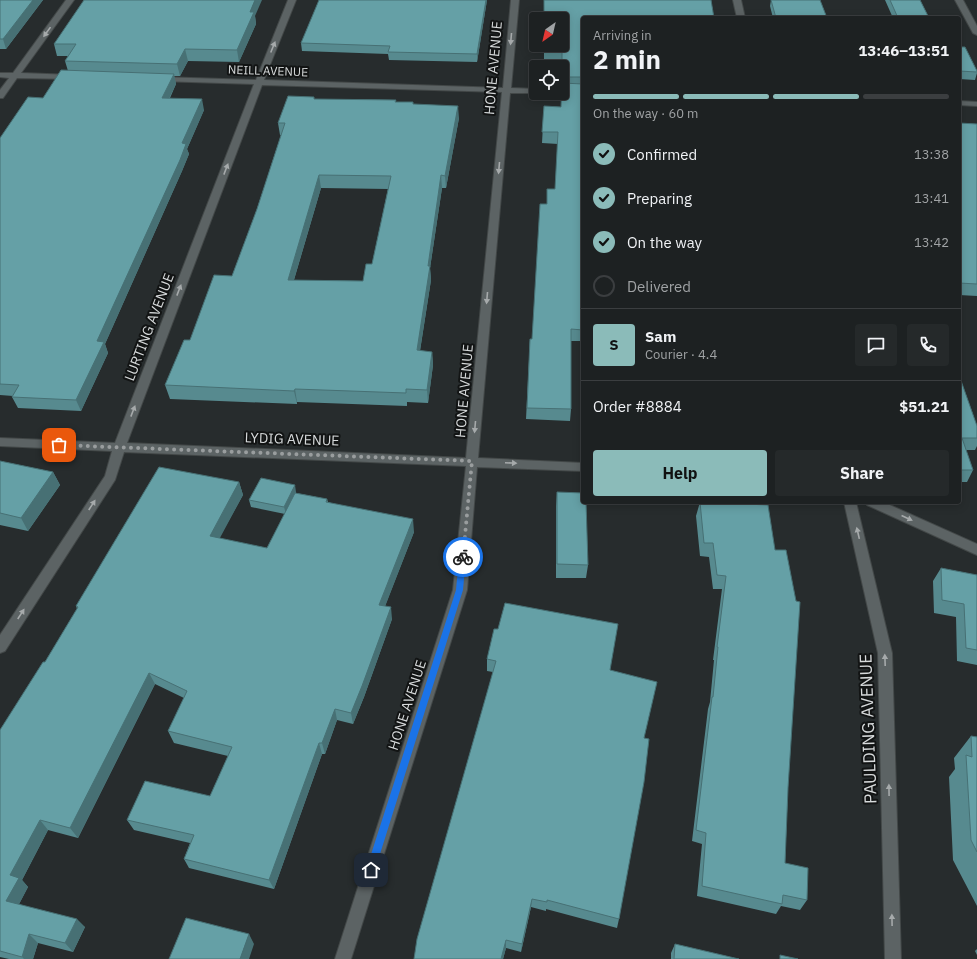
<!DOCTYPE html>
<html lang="en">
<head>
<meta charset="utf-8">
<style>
	body { margin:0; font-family:"IBM Plex Sans",sans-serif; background:#25292a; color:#f1f3f6; height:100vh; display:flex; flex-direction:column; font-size:15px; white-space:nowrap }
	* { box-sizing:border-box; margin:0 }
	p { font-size:13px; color:#a0a3a5 }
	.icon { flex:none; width:22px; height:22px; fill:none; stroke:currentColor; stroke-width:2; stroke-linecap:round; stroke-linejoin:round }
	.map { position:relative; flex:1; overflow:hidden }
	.details { position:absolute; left:581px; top:16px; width:380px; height:488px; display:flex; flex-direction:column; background:#1d2122; border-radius:4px; box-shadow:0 2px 10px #0003,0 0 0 1px #3b3e40 }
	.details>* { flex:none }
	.needle { width:26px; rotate:214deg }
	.controls { position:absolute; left:529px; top:12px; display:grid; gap:8px }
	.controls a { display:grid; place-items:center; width:40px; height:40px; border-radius:4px; background:#1d2122; box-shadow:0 2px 10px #0003,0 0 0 1px #3b3e40; font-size:20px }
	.pin { position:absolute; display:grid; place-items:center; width:34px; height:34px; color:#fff; margin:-17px; border-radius:8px; box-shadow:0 2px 6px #0006 }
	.courier { position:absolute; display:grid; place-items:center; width:40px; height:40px; margin:-20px; border:3px solid #1a73e8; border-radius:50%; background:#fff; color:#222; box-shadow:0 1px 5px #0007 }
	.summary em { font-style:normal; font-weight:700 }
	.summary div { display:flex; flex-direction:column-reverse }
	.summary { display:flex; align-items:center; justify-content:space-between; height:68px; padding:0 12px }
	h1 { font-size:26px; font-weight:700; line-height:30px }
	.bar { display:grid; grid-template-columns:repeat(4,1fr); gap:6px 4px; align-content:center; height:48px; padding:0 12px }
	.bar i { height:5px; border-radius:3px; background:#3b3e40 }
	.bar .current { background:#8bbbb9 }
	.bar p { grid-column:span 4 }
	.line { display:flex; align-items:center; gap:10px; padding:0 12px; border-top:1px solid #3b3e40 }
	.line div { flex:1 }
	.round { display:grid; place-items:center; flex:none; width:42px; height:42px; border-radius:4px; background:#25292a }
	ol { padding:0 12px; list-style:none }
	li { display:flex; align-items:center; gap:12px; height:44px }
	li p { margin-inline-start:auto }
	li .icon { padding:4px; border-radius:50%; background:#8bbbb9; color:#111; stroke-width:4 }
	li:last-child { color:#a0a3a5 }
	li i { width:22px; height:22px; border:2px solid #3b3e40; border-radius:50% }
	.primary-button { display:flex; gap:8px; margin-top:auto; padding:8px 12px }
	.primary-button a { flex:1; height:46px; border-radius:4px; background:#8bbbb9; color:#111; font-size:16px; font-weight:700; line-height:46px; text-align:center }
	.primary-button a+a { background:#25292a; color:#f1f3f6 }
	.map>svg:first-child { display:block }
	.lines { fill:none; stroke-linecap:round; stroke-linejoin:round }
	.minor-casing { stroke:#434848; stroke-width:2 }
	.minor { fill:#5c6364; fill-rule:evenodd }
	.wall { fill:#578a8f; fill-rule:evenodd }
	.shaded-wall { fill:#477074 }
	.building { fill:#65a0a6; stroke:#477074; fill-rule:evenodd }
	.oneway { fill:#a6aaab }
	.route { fill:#1a73e8 }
	.done { stroke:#999d9e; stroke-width:4; stroke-dasharray:0 7.2 }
	.labels { text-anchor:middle; stroke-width:4; stroke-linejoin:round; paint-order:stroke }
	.far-street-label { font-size:12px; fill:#d7dadb; stroke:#121414 }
	.street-label { font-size:14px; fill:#d7dadb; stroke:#121414 }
	.near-street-label { font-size:17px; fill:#d7dadb; stroke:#121414 }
</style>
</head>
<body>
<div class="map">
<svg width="977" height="959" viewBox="0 0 977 959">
	<rect width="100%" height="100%" fill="#272c2d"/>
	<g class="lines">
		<!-- minor casing -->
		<g class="minor-casing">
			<path id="minor" d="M66 0H74L21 73 73 75 77 77 73 79 17 78 3 98H0V90L9 78 0 77V73H13Z
				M288 0H296L264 80 503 88 511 0H519L511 88 536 89V93H538H510L478 458 583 463V471L477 467 467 590 351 959H335L453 590 466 466 124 452 115 480 5 651 0 653V635L105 476 112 451 0 446V438L115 443 254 84 159 81 155 79 159 77 256 80ZM262 85 502 92 466 458 127 443Z
				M733 0H741L745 18H737Z
				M955 0H963L977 26V35L973 33Z
				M959 101 977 102V106L959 105Z
				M844 502H856L892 653 901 959H885L878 653Z
				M865 502H883L977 544V555L867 505Z"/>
		</g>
		<!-- minor -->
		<use href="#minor" class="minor"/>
	</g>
	<!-- wall -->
	<path class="wall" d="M0 0H43L6 49H0Z
		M487 0 477 62 389 60 388 54 302 51 301 43Z
		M544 0H711L714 18H583V341H571V409L570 421 526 419 530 339H532L547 204 555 189 558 144 542 143 544 106 561 107V93H562V67H561V60H544V45H562V19H544Z
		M771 0H820L827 18H773L770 6Z
		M885 0H920L929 18H893Z
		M255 16 256 24 239 62 188 61 180 76H174L176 84 170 98 204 110 187 149 189 154 182 171 105 344 108 353 81 411 18 408 12 397 13 396 0 395V138L43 98 68 71 65 61 68 56H57L54 44Z
		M959 47 977 71V73L975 80 959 79Z
		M315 99 396 100V102L414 104 459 118 446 188H442L430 268 431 280 420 351 432 352 433 365 428 403 407 402V406L297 402V404L170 399 165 385 190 340 232 276 257 209 281 135H280L278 123ZM321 188 388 189 372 264 363 281 294 280Z
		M959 123 977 124V296L959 295Z
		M959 375 977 426V446L975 450H966L973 470 967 482H959Z
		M0 461 53 472 60 485 28 531 0 525Z
		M239 482 243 495 219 538 267 548 285 514 251 507 249 500 296 492V493L327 499 328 502 414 532 385 606 392 619 364 697 353 724 337 720 325 754H322L274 889 189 868 184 859 190 843 134 830 127 820 210 796 228 756 174 743 168 731 184 698 155 684 78 838 48 830 22 880 28 887 19 904 85 927 73 952 38 943 33 959H9L0 957V730L45 662 77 609 76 606Z
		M557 492 588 565 586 578H556V506Z
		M700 502 768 505 788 788 785 863 807 900 800 910 781 906 776 914 697 896 702 844 692 841 708 709 710 702 714 660H713L722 589H713L709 557 700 556 696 516Z
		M941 568 977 575V665L957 661 956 617 934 613 933 581Z
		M487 659 610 670 644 738 619 919 617 928 546 909V911L531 907 521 952 506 948 503 959H414L493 672 487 671Z
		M971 736 977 737V906L953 860 949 777 955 769 954 758Z
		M675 944 739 959H671V953Z
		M977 949V955L975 951Z"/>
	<!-- shaded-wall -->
	<path class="shaded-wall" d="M33 0H43L6 49 3 39Z
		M255 0H262L255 16 256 24 239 62 237 50 250 12Z
		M486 0H487L477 62V54Z
		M185 49 188 61 180 76 177 64Z
		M174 74 176 84 164 109 162 98Z
		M202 99 204 110 187 149 189 154 182 171 105 344 108 353 81 411 76 400 97 341 182 143Z
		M458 106 459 118 446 188 445 176Z
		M319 175 321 188 290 293 288 280Z
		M441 175 442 188 430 268 431 280 418 363 417 350 428 266Z
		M432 352 433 365 428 403 427 390Z
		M295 389 297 402V404L294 391Z
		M53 472 60 485 28 531 21 518Z
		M239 482 243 495 214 549 210 536Z
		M295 485 296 492 286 514 284 507Z
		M413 519 414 532 381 617 379 605Z
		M391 607 392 619 364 697 353 724 351 713Z
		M149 673 155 684 78 838 70 828Z
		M335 709 337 720 325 754 322 743Z
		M319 743 322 754 274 889 269 880Z
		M40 820 48 830 22 880 28 887 16 910 6 901 10 875Z
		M532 899 531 907 521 952 522 944Z
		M77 919 85 927 73 952 65 943Z
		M29 934 38 943 33 959H24L22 957Z
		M249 934 254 944 249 959H240Z
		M506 940V948L503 959H501Z"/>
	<!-- building -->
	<path class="building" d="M0 0H33L3 39H0Z
		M84 0H255L250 12H254L237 50 185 49 177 64 65 61 76 44H54Z
		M319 0H486L477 54 388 52 390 46 301 43Z
		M544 0H711L714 18H633L584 16V18H583V77H562V49H544V45H562V19H544Z
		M771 0H820L827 18H776Z
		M890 0H920L929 18H898Z
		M959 47H965L977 71V72L959 71Z
		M61 70 174 74 162 98 202 99 182 143 186 144 180 160 97 341 104 342 76 400 12 397 19 385 0 384V138L28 97 43 98Z
		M562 83 583 84V330L571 329V409L527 408 530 339H532L540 204H547V189H555L558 132H542L544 106 561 107Z
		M288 96 314 97V99L396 100 395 102H413V104L458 106 445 176 441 175 428 266H430L417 350 432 352 427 390 406 389V393L295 389 294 391 165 385 184 340H190L214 275 232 276 257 209 285 123H278ZM319 175 391 176 372 264H366L363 281 288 280Z
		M959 123 977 124V284L959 283Z
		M959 375 977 426V438H962L973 470H959Z
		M0 461 53 472 21 518 0 513Z
		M159 467 239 482 210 536 267 548 295 493 327 499 326 502 413 519 379 605 391 607 362 686 351 713 335 709 322 743H319L269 880 184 859 194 835 127 820 145 781 210 796 232 747 168 731 187 691 149 673 70 828 40 820 10 875 19 878 6 901 77 919 65 943 29 934 22 957 0 951V730L43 662H45L78 607 76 606Z
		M261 478 295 485 284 507 249 500Z
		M557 492 583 493V502H586L588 565 557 564Z
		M700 502 768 505 775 550H786L796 601 800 602 788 788 785 863 808 868 807 900 783 895 782 904 702 886 706 833 696 830 712 697H713L718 647H717L726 576 717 575 713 543H704Z
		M941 568 977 575V650L966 648 964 604 942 600Z
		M505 603 618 624 610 670 657 682 644 738 649 739 644 782 619 919 547 900V902L532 899 522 944 506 940 501 959H414L417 939 496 661 487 659 494 629H498Z
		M971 736 977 737V852L971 840 966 755 972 757Z
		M186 918 249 934 240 959H169Z
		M675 944 739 959H674Z
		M780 955 798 959H780Z"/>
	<!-- one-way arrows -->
	<defs><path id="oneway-solid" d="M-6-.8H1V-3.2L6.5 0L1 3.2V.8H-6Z"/></defs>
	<g class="oneway">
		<use href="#oneway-solid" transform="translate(47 32) rotate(126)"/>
		<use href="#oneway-solid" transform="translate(511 39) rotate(95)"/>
		<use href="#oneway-solid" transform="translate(273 47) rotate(-68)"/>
		<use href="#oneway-solid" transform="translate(499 168) rotate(95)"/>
		<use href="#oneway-solid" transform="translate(226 169) rotate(-69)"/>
		<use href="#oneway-solid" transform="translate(179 290) rotate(-69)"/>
		<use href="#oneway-solid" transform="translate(487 298) rotate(95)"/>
		<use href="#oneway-solid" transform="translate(133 411) rotate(-69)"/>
		<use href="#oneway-solid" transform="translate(475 427) rotate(95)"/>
		<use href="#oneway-solid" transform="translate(511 463) rotate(3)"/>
		<use href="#oneway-solid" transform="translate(92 505) rotate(-57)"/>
		<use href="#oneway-solid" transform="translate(907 518) rotate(25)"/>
		<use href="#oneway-solid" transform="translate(858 533) rotate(-103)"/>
		<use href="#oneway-solid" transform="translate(21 614) rotate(-57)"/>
		<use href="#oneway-solid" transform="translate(885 660) rotate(-92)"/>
		<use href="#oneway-solid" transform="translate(889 790) rotate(-91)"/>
		<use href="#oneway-solid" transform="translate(892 920) rotate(-91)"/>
	</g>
	<!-- route -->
	<path class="route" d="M463 554 466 557 463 590 375 870 374 873 371 875 368 873 366 870 456 590 459 557Z"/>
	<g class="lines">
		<!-- done -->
		<path class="done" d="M59 445 472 461 463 557"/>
	</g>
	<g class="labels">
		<!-- far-street labels -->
		<g class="far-street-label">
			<text transform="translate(268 71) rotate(2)" y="4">NEILL AVENUE</text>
		</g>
		<!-- street labels -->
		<g class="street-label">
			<text transform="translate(493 68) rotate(-85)" y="5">HONE AVENUE</text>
			<text transform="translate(149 327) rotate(-69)" y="5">LURTING AVENUE</text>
			<text transform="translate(464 391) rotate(-85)" y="5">HONE AVENUE</text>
			<text transform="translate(292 439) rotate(2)" y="5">LYDIG AVENUE</text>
			<text transform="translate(407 705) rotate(-72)" y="5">HONE AVENUE</text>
		</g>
		<!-- near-street labels -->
		<g class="near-street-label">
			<text transform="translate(868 729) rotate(-92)" y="6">PAULDING AVENUE</text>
		</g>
	</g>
</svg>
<div class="controls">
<a><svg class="needle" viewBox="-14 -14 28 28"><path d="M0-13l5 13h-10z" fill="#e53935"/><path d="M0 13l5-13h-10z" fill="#a0a3a5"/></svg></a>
<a><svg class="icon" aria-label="locate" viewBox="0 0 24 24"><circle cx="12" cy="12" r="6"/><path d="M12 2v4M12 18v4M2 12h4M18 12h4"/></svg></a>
</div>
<div class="pin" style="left:59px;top:445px;background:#ea580c"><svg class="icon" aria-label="bag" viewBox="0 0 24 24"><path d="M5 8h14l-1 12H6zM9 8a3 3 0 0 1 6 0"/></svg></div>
<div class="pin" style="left:371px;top:870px;background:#1f2937"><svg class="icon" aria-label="home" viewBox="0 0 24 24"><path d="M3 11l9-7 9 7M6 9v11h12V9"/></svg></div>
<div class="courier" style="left:463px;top:557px"><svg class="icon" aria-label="bike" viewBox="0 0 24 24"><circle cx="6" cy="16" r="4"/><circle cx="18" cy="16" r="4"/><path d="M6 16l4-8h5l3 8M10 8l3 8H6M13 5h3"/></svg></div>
<section class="details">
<div class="summary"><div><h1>2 min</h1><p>Arriving in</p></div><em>13:46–13:51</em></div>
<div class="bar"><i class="current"></i><i class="current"></i><i class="current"></i><i></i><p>On the way · 60 m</p></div>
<ol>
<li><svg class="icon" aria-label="check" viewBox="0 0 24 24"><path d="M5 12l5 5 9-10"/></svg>Confirmed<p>13:38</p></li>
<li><svg class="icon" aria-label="check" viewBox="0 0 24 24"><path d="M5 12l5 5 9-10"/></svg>Preparing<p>13:41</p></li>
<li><svg class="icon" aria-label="check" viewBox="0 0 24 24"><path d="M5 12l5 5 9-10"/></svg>On the way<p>13:42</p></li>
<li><i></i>Delivered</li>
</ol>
<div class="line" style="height:72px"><b class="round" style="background:#8bbbb9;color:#111">S</b><div><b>Sam</b><p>Courier · 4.4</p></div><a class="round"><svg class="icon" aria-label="chat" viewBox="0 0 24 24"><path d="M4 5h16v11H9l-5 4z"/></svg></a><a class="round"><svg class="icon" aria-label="phone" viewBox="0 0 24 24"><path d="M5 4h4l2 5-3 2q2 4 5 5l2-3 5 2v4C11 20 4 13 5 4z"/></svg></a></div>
<div class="line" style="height:52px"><div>Order #8884</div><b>$51.21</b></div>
<div class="primary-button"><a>Help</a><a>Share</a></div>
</section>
</div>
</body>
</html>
